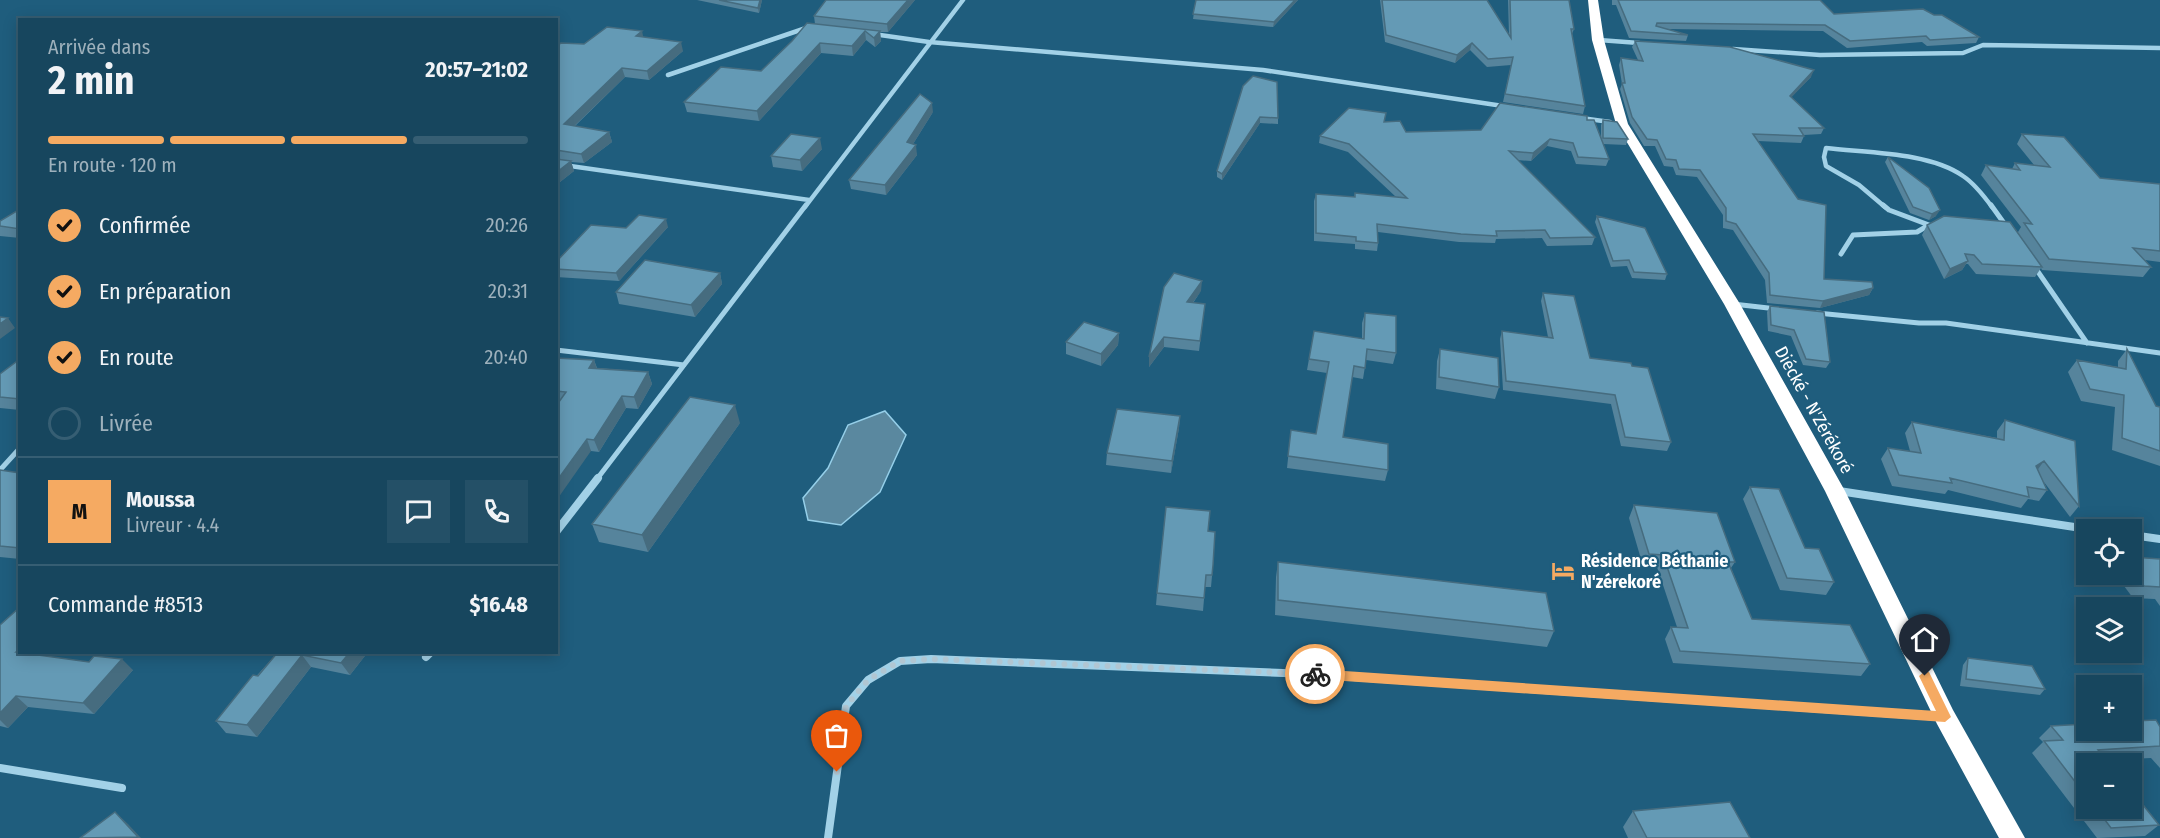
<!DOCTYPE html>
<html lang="fr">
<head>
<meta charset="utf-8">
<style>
	body { margin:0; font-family:"Fira Sans Condensed",sans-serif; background:#245067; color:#f1f3f6; height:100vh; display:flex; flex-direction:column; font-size:22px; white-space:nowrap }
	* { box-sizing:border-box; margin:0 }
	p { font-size:20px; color:#9eb1bc }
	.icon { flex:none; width:33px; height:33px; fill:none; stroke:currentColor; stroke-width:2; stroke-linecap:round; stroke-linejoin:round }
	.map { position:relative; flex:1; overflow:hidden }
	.drawer { position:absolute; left:18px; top:18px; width:540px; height:636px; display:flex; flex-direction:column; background:#17465e; border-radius:0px; box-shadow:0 3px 15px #0003,0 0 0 2px #365e73 }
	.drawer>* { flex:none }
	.buttons { position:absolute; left:2076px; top:519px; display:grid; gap:12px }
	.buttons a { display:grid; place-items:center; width:66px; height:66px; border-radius:0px; background:#17465e; box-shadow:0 3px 15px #0003,0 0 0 2px #365e73; font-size:30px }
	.pin { position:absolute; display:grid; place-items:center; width:51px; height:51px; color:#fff; margin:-62px -26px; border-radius:50% 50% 50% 0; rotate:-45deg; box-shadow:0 0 6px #0007 }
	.pin .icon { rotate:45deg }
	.courier { position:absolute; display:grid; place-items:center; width:60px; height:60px; margin:-30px; border:4px solid #f5aa62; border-radius:50%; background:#fff; color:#222; box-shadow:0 2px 8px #0007 }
	.overview em { font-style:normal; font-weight:700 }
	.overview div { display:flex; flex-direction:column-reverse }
	.overview { display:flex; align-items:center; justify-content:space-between; height:102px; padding:0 30px }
	h1 { font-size:39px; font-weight:700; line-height:45px }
	.bar { display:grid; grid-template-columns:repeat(4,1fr); gap:9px 6px; align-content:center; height:72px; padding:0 30px }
	.bar i { height:8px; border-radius:4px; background:#365e73 }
	.bar .selected { background:#f5aa62 }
	.bar p { grid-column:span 4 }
	.line { display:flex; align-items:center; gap:15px; padding:0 30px; border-top:2px solid #365e73 }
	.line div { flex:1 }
	.round { display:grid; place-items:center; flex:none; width:63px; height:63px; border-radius:0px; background:#245067 }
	ol { padding:0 30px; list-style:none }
	li { display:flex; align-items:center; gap:18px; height:66px }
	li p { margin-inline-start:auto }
	li .icon { padding:6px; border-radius:50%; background:#f5aa62; color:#111; stroke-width:4 }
	li:last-child { color:#9eb1bc }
	li i { width:33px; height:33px; border:3px solid #365e73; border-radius:50% }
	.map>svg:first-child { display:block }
	.water { fill:#5a889f; stroke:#95cfe9; stroke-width:1.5 }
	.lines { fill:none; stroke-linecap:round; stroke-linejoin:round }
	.street-far2 { stroke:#a2d1e7; stroke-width:4.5 }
	.street-far1 { stroke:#a2d1e7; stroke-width:5 }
	.street { stroke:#a2d1e7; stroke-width:8 }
	.highway { fill:#fff; fill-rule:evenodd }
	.wall { fill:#56849c }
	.shaded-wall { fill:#466c7f }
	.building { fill:#649ab5; stroke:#466c7f; stroke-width:1.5 }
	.route { fill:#f5aa62 }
	.done { stroke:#b1c6d2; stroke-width:6; stroke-dasharray:0 10.8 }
	.labels { text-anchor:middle; stroke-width:4.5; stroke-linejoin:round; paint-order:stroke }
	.street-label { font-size:18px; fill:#fff; stroke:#1f5d7d }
	.poi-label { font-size:18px; font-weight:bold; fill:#fff; stroke:#1f5d7d; text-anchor:start }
</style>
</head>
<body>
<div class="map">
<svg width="2160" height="838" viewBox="0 0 2160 838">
	<rect width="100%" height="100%" fill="#1f5d7d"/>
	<!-- water -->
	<path class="water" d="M885 411 906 435 880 492 841 525 808 520 803 498 828 468 848 425Z"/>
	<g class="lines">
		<!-- street-far2 -->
		<path class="street-far2" d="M873 34 929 42 1263 70 1503 106
			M1599 40 1639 43
			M1733 49 1820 55 1963 53 1983 45 2160 48
			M668 75 809 27
			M1581 118 1610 122
			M556 164 809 200
			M805 207 963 0
			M1885 207 1859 185 1826 166 1824 157 1826 148C1867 153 1929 152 1963 176 1975 184 1984 196 1992 207"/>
		<!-- street-far1 -->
		<path class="street-far1" d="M1883 205 1889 210 1929 225
			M1991 205 2006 226
			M1841 254 1853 235 1917 232 1929 225
			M2034 266 2087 343
			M1733 304 1777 309
			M1817 313 1919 323H1946L2160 353
			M556 350 684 365
			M0 470 20 448
			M597 479 806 205"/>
		<!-- street -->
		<path class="street" d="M1839 491 2094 530
			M556 532 598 478
			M2132 535 2160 539
			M426 657 431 652
			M0 768 122 788
			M828 838 846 706 868 680 900 661 931 659 1309 674 1941 717"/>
		<!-- highway -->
		<path class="highway" d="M1588 0H1598L1604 40 1628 124 1740 304 1845 491 1953 710 2025 838H1999L1937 724 1825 491 1724 304 1616 124 1592 40Z"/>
	</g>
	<!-- wall -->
	<path class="wall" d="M697 0H762L759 13Z
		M915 0 888 32H880L881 41 875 47 866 40 853 56 821 53 759 121 687 112 684 102 761 71 792 41 815 24 814 16Z
		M1196 0H1298L1273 27 1193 19Z
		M1380 0H1487L1509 35 1508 0H1569L1574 29 1572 34 1585 106 1583 114 1503 102 1511 65 1487 67 1470 50 1455 63 1385 42Z
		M1612 0H1820L1834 14 1934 15 1979 37 1976 43 1927 46 1922 42 1847 48 1823 31 1668 29 1688 35 1686 41 1629 38 1616 5H1612Z
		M644 37 683 51 649 80 625 77 575 126 609 132 612 142 584 163 571 162 574 171 560 182H556V46L584 44Z
		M1635 41 1811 77 1791 97 1824 128 1821 134 1804 135V136L1801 143 1758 141 1824 279 1873 288 1869 295 1820 308 1767 303 1765 280 1733 230 1723 228V215L1697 177 1676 175 1673 167 1664 166 1655 146H1644L1630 123 1620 89 1622 84 1619 65 1621 58 1638 60 1632 47Z
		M1243 86 1278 118V124L1260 123 1222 180 1217 177V171Z
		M933 112 913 144 917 155 886 195 851 189 849 180Z
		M1587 120 1601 139V125L1603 120 1628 139 1626 145 1603 144 1609 159 1606 166 1576 164 1571 151 1547 146 1531 161 1517 160 1595 237 1592 245 1547 246 1542 238 1496 239 1495 243 1459 242 1378 232V243L1377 251 1355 249V244L1314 241V201L1316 194 1354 197 1355 193 1396 197 1348 152 1319 143 1320 136 1384 122 1406 132 1481 130Z
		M2022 134 2100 178 2160 184V262L2145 260 2151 267 2143 277 2042 270 2041 268 2035 277 1976 274 1968 264H1966L1962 270 1944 279 1922 235 1927 225 2018 232 2021 227 1981 175 1986 165 2012 169 2015 163 2034 165 2017 144Z
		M822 149 802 171 773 167 771 156Z
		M1888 157 1936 216 1929 220 1910 213 1885 162Z
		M20 209V238L0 236V221Z
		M1597 216 1667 274 1665 280 1632 278 1627 266 1611 267 1595 222Z
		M668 227 619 281 556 277V262L626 228Z
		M720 273 722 284 695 317 619 304 616 292Z
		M1201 291 1193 303 1205 304 1199 351 1164 347 1149 367V357Z
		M1543 293 1590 358 1632 366 1671 442 1667 451 1621 446 1611 404 1503 390 1500 339 1502 331 1548 337 1541 301Z
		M1770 306 1830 362 1826 368 1803 365 1791 336 1768 331 1767 312Z
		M1365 313 1396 353 1393 364 1366 360 1363 379 1352 377 1343 437 1388 470 1385 481 1287 468 1291 430 1316 434 1327 373 1307 370 1314 331 1362 339V323Z
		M1119 333 1118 345 1101 366 1066 354V342Z
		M1440 349 1499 387 1495 399 1436 389 1437 361Z
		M2127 349 2156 406 2160 407V468V466L2112 450 2115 407 2081 401 2068 372 2077 360 2118 367V361Z
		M556 358 594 360 597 368 648 372 652 384 638 409 626 408 599 452 591 451 559 403H556Z
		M20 359V410L0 408V374Z
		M1180 416 1179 428 1171 473 1106 465 1107 453Z
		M2005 420 2075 441 2079 506 2070 517 2044 482 2047 490 2039 501 2028 499 2021 508 1948 490 1945 494 1892 486 1881 459 1888 448 1910 451 1905 433 1912 422 1997 438V431Z
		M740 423 648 552 599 542 592 524Z
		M0 470 20 473V559L0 557Z
		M1750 487 1805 548 1834 582 1826 595 1780 590 1743 499Z
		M1634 505 1735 562 1731 568 1752 619 1870 664 1861 676 1673 663 1665 639 1671 627H1677L1657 567 1643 566 1629 518Z
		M1208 531 1213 565 1211 587H1205L1203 611 1156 605 1157 593Z
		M2160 559V606L2155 599 2133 598 2115 574H2132V570Z
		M1278 562 1554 631 1547 647 1275 615 1276 577Z
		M0 625 20 652H38L36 655 133 670 94 714 28 707 8 728 0 726Z
		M278 652H368L350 675 311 667 257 737 226 733 216 721Z
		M1968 658 2045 689 2040 695 1960 686 1963 665Z
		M2051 726 2160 727V768L2151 758 2106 760 2086 764V808H2132L2159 825 2145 836 2097 838 2032 753 2043 742 2039 738Z
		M1633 811 1750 838H1628L1623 827Z"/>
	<!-- shaded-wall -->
	<path class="shaded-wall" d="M760 0H762L759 13 758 8Z
		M908 0H915L888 32 887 24Z
		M1295 0H1298L1273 27 1274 22Z
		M642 31 644 40 636 36Z
		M865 31 866 40 853 56 852 46Z
		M880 31 881 41 875 47 874 38Z
		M681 42 683 51 649 80 647 71Z
		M820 43 821 53 759 121 757 111Z
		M1472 43 1470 50 1455 63 1457 55Z
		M622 68 625 77 567 133 564 124Z
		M1814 70 1811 77 1787 102 1790 96Z
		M932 103 933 112 908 152 907 142Z
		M1260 117V123L1222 180V174Z
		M609 132 612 142 584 163 581 154Z
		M820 138 822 149 802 171 800 160Z
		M1550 139 1547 146 1531 161 1533 153Z
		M916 145 917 155 886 195 885 185Z
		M571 161 574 171 560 182 557 172Z
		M1940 210 1936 216 1929 220 1932 214Z
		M666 219 668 227 619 281 616 273Z
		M1968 261 1962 270 1944 279 1950 269Z
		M720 273 722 284 695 317 691 305Z
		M1202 281 1201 291 1186 312 1187 302Z
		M1873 288 1869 295 1820 308 1823 301Z
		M556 291 560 300 556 305Z
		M8 318 15 328 0 339V324Z
		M1119 333 1118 345 1101 366V354Z
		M1164 337V347L1149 367V357Z
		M594 360 598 372 589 368Z
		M648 372 652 384 638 409 634 397Z
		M622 396 626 408 599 452 594 440Z
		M735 405 740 423 648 552 642 535Z
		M1180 416 1179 428 1171 473 1172 461Z
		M587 439 591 451 556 501V482Z
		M2044 461 2036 472V466Z
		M20 649V652H38L28 663 16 652Z
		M350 652H368L350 675 341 663Z
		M302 655 311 667 257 737 247 725Z
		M122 659 133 670 94 714 83 703Z
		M16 696 28 707 8 728 0 720V713Z
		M115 812 128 824 141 838H138Z"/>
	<!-- building -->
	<path class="building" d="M719 0H760L758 8Z
		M826 0H908L887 24 814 16Z
		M1196 0H1295L1274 22 1193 14Z
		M1382 0H1487L1511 38 1510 0H1569L1574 29H1571L1585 106 1505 94 1513 57 1488 59 1472 43 1457 55 1386 35Z
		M1618 0H1820L1834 14 1923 9 1934 15H1942L1979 37 1930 40 1926 36 1850 41 1825 25 1657 23 1656 26 1688 35 1631 31Z
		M807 23 880 31 874 38 865 31 852 46 820 43 757 111 684 102 721 67 761 71 792 41Z
		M607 27 642 31 636 36 681 42 647 71 622 68 564 124 609 132 581 154 556 150V46L561 43 584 44Z
		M1635 41 1730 47 1814 70 1790 96 1824 128H1799L1804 136 1753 134 1798 199 1826 205 1824 279 1872 282 1873 288 1823 301 1770 295 1769 273 1736 224 1726 221V208L1700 170 1679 169 1676 160 1666 159 1657 140 1647 139 1632 117 1622 83H1625L1621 58 1643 61Z
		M1253 76 1277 82 1278 118 1260 117 1222 174 1217 171 1243 86Z
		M920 94 932 103 907 142 916 145 885 185 849 180Z
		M1500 103 1587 116V120H1594L1609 159 1578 157 1573 143 1550 139 1533 153 1509 151 1595 237 1550 238 1545 230 1496 231 1497 236 1461 234 1377 224 1378 243 1356 241V237L1316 233V194L1355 197V193L1407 198 1349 144 1320 136 1349 108 1386 113 1384 122 1400 121 1406 132 1481 130Z
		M1603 120 1617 122 1628 139 1603 138Z
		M791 134 820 138 800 160 771 156Z
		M2022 134 2064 137 2100 178 2160 184V251L2133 248 2151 267 2049 259 2024 223 2032 224 1986 165 2020 170 2015 163 2050 167Z
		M1888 157 1929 188 1940 210 1932 214 1913 207Z
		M556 159 571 161 557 172Z
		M20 209V229L0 226V221Z
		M639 215 666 219 616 273 556 269V262L591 225 626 228Z
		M1597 216 1645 228 1667 274 1634 272 1629 260 1613 261Z
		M1944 216 2010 222 2042 267 1982 264 1974 255 1965 254 1968 261 1950 269 1927 225Z
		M645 260 720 273 691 305 616 292Z
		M1174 273 1202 281 1187 302 1205 304 1200 341 1164 337 1149 357 1164 287Z
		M1543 293 1574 296 1590 358 1631 363 1632 366 1648 368 1671 442 1625 437 1615 395 1506 381 1502 331 1553 338Z
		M1770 306 1824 312 1830 362 1806 359 1794 330 1771 325Z
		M1365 313 1396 316V353L1367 349 1365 368 1354 366 1343 437 1388 444V470L1288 456 1291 430 1316 434 1329 362 1309 359 1314 331 1364 339Z
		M0 317 8 318 0 324Z
		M1084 322 1119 333 1101 354 1066 342Z
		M1440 349 1498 358 1499 387 1439 377Z
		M2127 349 2156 406 2160 407V451L2122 438 2124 395 2090 389 2077 360 2126 369Z
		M556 358 594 360 589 368 648 372 634 397 622 396 594 440 587 439 556 482V406L566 392 556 391Z
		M20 359V399L0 397V374Z
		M690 397 735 405 642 535 592 524Z
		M1117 409 1180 416 1172 461 1107 453Z
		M2005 420 2075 441 2079 506 2044 461 2036 466 2047 490 2027 487 2029 497 1950 478 1952 483 1899 475 1888 448 1921 453 1912 422 2004 440Z
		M0 470 20 473V548L0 546Z
		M1750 487 1779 489 1805 548 1819 549 1834 582 1787 578Z
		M1634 505 1717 513 1735 562H1728L1752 619 1850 625 1870 664 1680 651 1671 627 1688 628 1663 555 1649 554Z
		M1166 507 1210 511 1208 531 1215 532 1213 565 1212 575H1206L1204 598 1157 593Z
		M2132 557 2160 559V587L2144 586 2132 570Z
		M1278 562 1546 593 1554 631 1278 600Z
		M20 607V649L16 652 89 662 94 656 122 659 83 703 16 696 0 713V625Z
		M278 652H350L341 663 302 655 247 725 216 721 253 675 258 676Z
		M1968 658 2032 666 2045 689 1966 679Z
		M2156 720 2160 727V746L2098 750 2109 764H2086V796L2044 741 2063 740 2051 726 2086 724V730H2132V721Z
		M2132 791 2159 825 2111 828 2096 808H2132Z
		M1730 802 1750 838H1647L1633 811Z
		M115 812 138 837 80 838Z"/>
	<!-- route -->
	<path class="route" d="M1315 669 1936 711 1919 676 1925 671 1929 672 1951 717 1945 722 1315 679 1309 674Z"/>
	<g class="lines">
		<!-- done -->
		<path class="done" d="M837 772 846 706 868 680 900 661 931 659 1315 674"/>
	</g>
	<!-- icons -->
	<defs>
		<g id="hotel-bare" transform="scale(1.8)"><path d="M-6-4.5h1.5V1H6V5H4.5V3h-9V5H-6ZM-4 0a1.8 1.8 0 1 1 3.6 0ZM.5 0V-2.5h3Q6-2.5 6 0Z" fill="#f5aa62" stroke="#1f5d7d" stroke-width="2.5" paint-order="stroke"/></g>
	</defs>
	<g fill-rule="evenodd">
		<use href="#hotel-bare" x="1563" y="571"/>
	</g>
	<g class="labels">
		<!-- street labels -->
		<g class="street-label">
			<text transform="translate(1814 410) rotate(61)" y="6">Diécké - N'Zérékoré</text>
		</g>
		<!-- poi labels -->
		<g class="poi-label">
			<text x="1581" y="567">Résidence Béthanie<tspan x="1581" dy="21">N'zérekoré</tspan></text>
		</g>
	</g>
</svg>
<div class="buttons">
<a><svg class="icon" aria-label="locate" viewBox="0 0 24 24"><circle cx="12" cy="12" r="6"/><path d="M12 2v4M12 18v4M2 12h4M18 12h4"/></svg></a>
<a><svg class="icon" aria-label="layers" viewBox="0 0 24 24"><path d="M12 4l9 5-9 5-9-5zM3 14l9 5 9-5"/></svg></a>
<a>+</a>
<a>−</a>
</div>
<div class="pin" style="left:837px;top:772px;background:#ea580c"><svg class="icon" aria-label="bag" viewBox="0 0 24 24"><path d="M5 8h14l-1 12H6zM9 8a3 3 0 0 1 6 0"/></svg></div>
<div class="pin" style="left:1925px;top:676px;background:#1f2937"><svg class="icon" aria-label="home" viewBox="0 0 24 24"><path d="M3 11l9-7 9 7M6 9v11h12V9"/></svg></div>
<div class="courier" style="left:1315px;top:674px"><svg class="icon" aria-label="bike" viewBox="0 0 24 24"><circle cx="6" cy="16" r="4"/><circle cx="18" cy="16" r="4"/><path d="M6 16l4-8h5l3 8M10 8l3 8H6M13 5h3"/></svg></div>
<section class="drawer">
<div class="overview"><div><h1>2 min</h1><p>Arrivée dans</p></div><em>20:57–21:02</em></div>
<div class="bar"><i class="selected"></i><i class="selected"></i><i class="selected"></i><i></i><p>En route · 120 m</p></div>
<ol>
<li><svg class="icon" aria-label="check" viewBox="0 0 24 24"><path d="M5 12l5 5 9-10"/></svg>Confirmée<p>20:26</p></li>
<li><svg class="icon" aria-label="check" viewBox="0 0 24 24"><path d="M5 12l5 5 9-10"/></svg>En préparation<p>20:31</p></li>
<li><svg class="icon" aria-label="check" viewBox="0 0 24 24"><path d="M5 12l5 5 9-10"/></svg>En route<p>20:40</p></li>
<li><i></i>Livrée</li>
</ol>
<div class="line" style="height:108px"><b class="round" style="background:#f5aa62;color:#111">M</b><div><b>Moussa</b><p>Livreur · 4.4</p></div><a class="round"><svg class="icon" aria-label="chat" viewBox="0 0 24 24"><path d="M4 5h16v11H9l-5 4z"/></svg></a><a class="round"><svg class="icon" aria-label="phone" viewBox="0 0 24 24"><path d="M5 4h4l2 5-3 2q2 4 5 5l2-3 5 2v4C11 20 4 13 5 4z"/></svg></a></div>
<div class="line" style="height:78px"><div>Commande #8513</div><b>$16.48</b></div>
</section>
</div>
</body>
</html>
